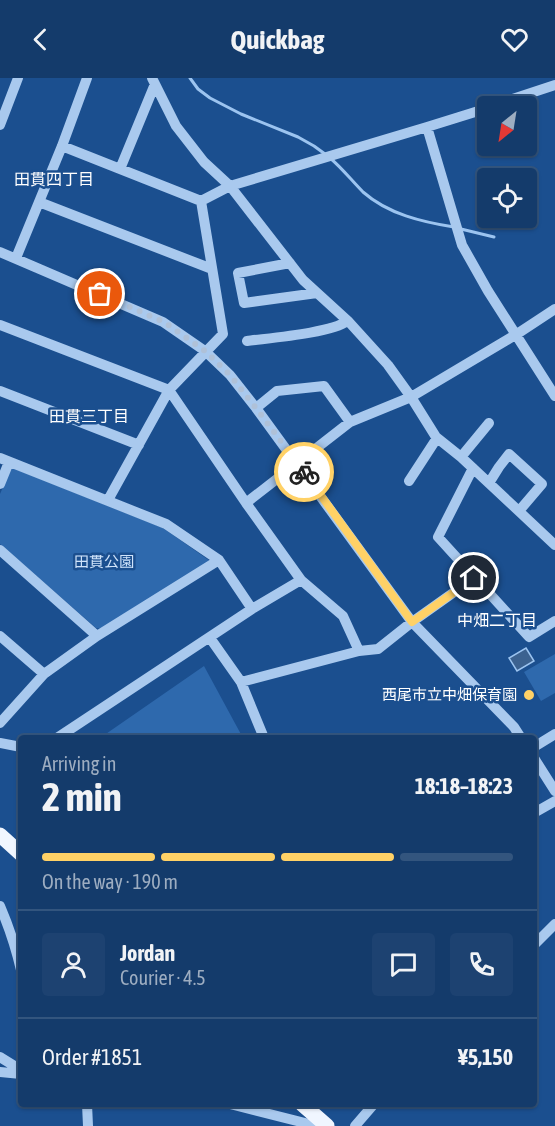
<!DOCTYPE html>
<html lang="en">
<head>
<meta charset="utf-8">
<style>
	body { margin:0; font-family:"Asap Condensed","Noto Sans JP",sans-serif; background:#1d4271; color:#f1f3f6; height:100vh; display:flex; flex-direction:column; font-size:22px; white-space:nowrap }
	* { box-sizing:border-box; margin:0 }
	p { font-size:20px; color:#9dadc1 }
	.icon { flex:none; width:33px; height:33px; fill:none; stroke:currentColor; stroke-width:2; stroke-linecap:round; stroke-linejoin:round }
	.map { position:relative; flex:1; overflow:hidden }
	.panel { position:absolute; left:18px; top:657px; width:519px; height:372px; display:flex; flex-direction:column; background:#143b6b; border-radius:6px; box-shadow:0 2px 4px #0004,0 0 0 2px #33557e }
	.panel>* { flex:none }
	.needle { width:39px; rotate:210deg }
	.tools { position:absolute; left:477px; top:18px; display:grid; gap:12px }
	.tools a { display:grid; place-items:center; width:60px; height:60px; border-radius:6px; background:#143b6b; box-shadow:0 2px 4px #0004,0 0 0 2px #33557e; font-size:30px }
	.pin { position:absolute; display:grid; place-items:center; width:51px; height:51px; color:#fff; margin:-26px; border:3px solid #fff; border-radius:50%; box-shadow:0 2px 6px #0007 }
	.courier { position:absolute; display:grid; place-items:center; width:60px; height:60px; margin:-30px; border:4px solid #ffd166; border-radius:50%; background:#fff; color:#222; box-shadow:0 2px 8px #0007 }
	.headline em { font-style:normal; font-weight:700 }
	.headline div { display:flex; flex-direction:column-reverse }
	.headline { display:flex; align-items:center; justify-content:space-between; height:102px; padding:0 24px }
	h1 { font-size:39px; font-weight:700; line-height:45px }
	.bar { display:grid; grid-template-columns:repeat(4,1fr); gap:9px 6px; align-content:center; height:72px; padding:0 24px }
	.bar i { height:8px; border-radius:4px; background:#33557e }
	.bar .active { background:#ffd166 }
	.bar p { grid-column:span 4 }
	.line { display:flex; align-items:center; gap:15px; padding:0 24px; border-top:2px solid #33557e }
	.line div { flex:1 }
	.round { display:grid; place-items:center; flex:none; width:63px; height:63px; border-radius:6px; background:#1d4271 }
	header { display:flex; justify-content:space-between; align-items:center; height:78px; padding:0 24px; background:#143b6b; font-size:27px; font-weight:700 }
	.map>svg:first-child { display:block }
	.green { fill:#2e69ad }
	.water { fill:#3c6290; stroke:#9cc4f0; stroke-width:1.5 }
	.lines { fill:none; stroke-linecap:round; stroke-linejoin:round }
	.stream { stroke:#9cc4f0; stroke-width:3 }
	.minor { stroke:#a9c9ee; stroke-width:10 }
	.major { stroke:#f0f6ff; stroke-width:15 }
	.done { stroke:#afc1d8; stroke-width:6; stroke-dasharray:0 10.8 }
	.route { stroke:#ffd166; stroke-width:8 }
	.poi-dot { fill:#ffd166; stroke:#1b4f8f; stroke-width:2 }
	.labels { text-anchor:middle; stroke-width:5; stroke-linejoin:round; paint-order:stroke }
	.park-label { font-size:15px; fill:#cfe3fa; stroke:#1b4f8f }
	.poi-label { font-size:15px; fill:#fff; stroke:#1b4f8f; text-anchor:end }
	.neighbourhood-label { font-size:16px; fill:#fff; stroke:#1b4f8f }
</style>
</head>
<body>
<header><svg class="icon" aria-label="back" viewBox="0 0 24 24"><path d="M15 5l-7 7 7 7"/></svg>Quickbag<svg class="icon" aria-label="heart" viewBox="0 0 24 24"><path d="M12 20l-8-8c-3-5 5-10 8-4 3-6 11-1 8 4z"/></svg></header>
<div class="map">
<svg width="555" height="1048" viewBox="0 0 555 1048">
	<rect width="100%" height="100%" fill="#1b4f8f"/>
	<!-- green -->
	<path class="green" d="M13 390 163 450 210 483 102 551 96 550 0 466V416L10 393Z
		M555 576V615L541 623 524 594Z
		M204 588 243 660H100Z"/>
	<!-- water -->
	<path class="water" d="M526 570 534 583 517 593 509 580Z"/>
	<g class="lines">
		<!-- stream -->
		<path class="stream" d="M190 0 198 11 210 20 241 36 298 59 314 68 325 76
			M330 80C342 90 352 103 363 114 388 136 422 144 454 149
			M461 151 494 159"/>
		<!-- minor -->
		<path class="minor" d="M152 0 176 48 204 84 230 108 303 202 349 244 388 287 411 319 436 359 461 379 555 467
			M491 28 555 7
			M0 47 18 0
			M427 49 462 167 488 213 555 318
			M62 68 201 123 230 108 427 49 488 30
			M120 91 155 6
			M39 124 212 191
			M0 174 163 244 205 273 230 297 256 330 412 544 514 649 521 660
			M16 180 62 68 87 0
			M290 185 238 195 244 225 317 215
			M0 247 169 312 246 425 301 502 343 538 359 573
			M247 263C269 260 332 255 347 243
			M0 313 139 367
			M256 330 277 313 324 308 350 344
			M461 379 489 345
			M0 380 166 446 219 482 252 531
			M473 390 438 459 529 559 555 543
			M409 403 437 360
			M489 405 499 389 509 376 542 406 519 433
			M0 406 9 384
			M108 422 169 312 223 256 201 123
			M246 425 350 344 411 319 517 256 555 231
			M0 472 97 558
			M0 558 44 596
			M210 560 241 604 264 660
			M241 604 359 573 378 571 412 544 474 500
			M0 645 44 596 97 558 219 482
			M57 660 252 531 301 502
			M0 665 21 669
			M534 669 555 656
			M534 680 555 713
			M534 735 555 723
			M0 828C9 849 16 870 21 892
			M534 867 555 846
			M0 979 21 992
			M0 994 21 996
			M87 1026 88 1048
			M230 1026 317 1048
			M355 1048 374 1026"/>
		<!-- major -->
		<path class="major" d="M0 757 21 776
			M302 1026 327 1048"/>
	</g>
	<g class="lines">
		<!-- done -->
		<path class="done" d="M100 216 164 244 205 273 230 297 256 330 304 394"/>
		<!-- route -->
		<path class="route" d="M304 394 412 544 474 500"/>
	</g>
	<!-- markers -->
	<circle class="poi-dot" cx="529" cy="617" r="6"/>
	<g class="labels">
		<!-- park labels -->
		<g class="park-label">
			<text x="104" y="489">田貫公園</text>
		</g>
		<!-- poi labels -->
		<g class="poi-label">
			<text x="517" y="622">西尾市立中畑保育園</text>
		</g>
		<!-- neighbourhood labels -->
		<g class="neighbourhood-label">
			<text x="54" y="107">田貫四丁目</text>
			<text x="89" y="344">田貫三丁目</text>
			<text x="497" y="548">中畑二丁目</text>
		</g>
	</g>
</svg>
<div class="tools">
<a><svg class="needle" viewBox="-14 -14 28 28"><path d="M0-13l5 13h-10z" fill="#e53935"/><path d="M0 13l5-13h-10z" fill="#9dadc1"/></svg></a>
<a><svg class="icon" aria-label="locate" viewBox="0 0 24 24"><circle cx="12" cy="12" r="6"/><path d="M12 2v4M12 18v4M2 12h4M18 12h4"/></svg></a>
</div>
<div class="pin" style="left:100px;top:216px;background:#ea580c"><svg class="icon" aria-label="bag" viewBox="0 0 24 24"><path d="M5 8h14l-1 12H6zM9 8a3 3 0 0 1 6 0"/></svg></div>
<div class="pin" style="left:474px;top:500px;background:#1f2937"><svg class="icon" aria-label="home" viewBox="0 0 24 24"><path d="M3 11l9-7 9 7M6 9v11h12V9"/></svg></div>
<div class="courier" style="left:304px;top:394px"><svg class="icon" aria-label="bike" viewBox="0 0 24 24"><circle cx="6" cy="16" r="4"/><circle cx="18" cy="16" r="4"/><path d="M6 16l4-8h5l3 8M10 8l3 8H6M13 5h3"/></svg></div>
<section class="panel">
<div class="headline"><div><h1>2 min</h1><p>Arriving in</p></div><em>18:18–18:23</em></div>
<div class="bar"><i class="active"></i><i class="active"></i><i class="active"></i><i></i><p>On the way · 190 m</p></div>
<div class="line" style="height:108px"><a class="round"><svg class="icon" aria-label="person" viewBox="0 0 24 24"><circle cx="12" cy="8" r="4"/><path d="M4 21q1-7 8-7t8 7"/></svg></a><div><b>Jordan</b><p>Courier · 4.5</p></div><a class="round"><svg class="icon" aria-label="chat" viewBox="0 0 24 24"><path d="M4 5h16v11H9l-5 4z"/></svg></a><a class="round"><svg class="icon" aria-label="phone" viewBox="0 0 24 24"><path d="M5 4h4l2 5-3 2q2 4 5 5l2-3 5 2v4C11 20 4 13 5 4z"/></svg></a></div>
<div class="line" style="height:78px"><div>Order #1851</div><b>¥5,150</b></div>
</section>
</div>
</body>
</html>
